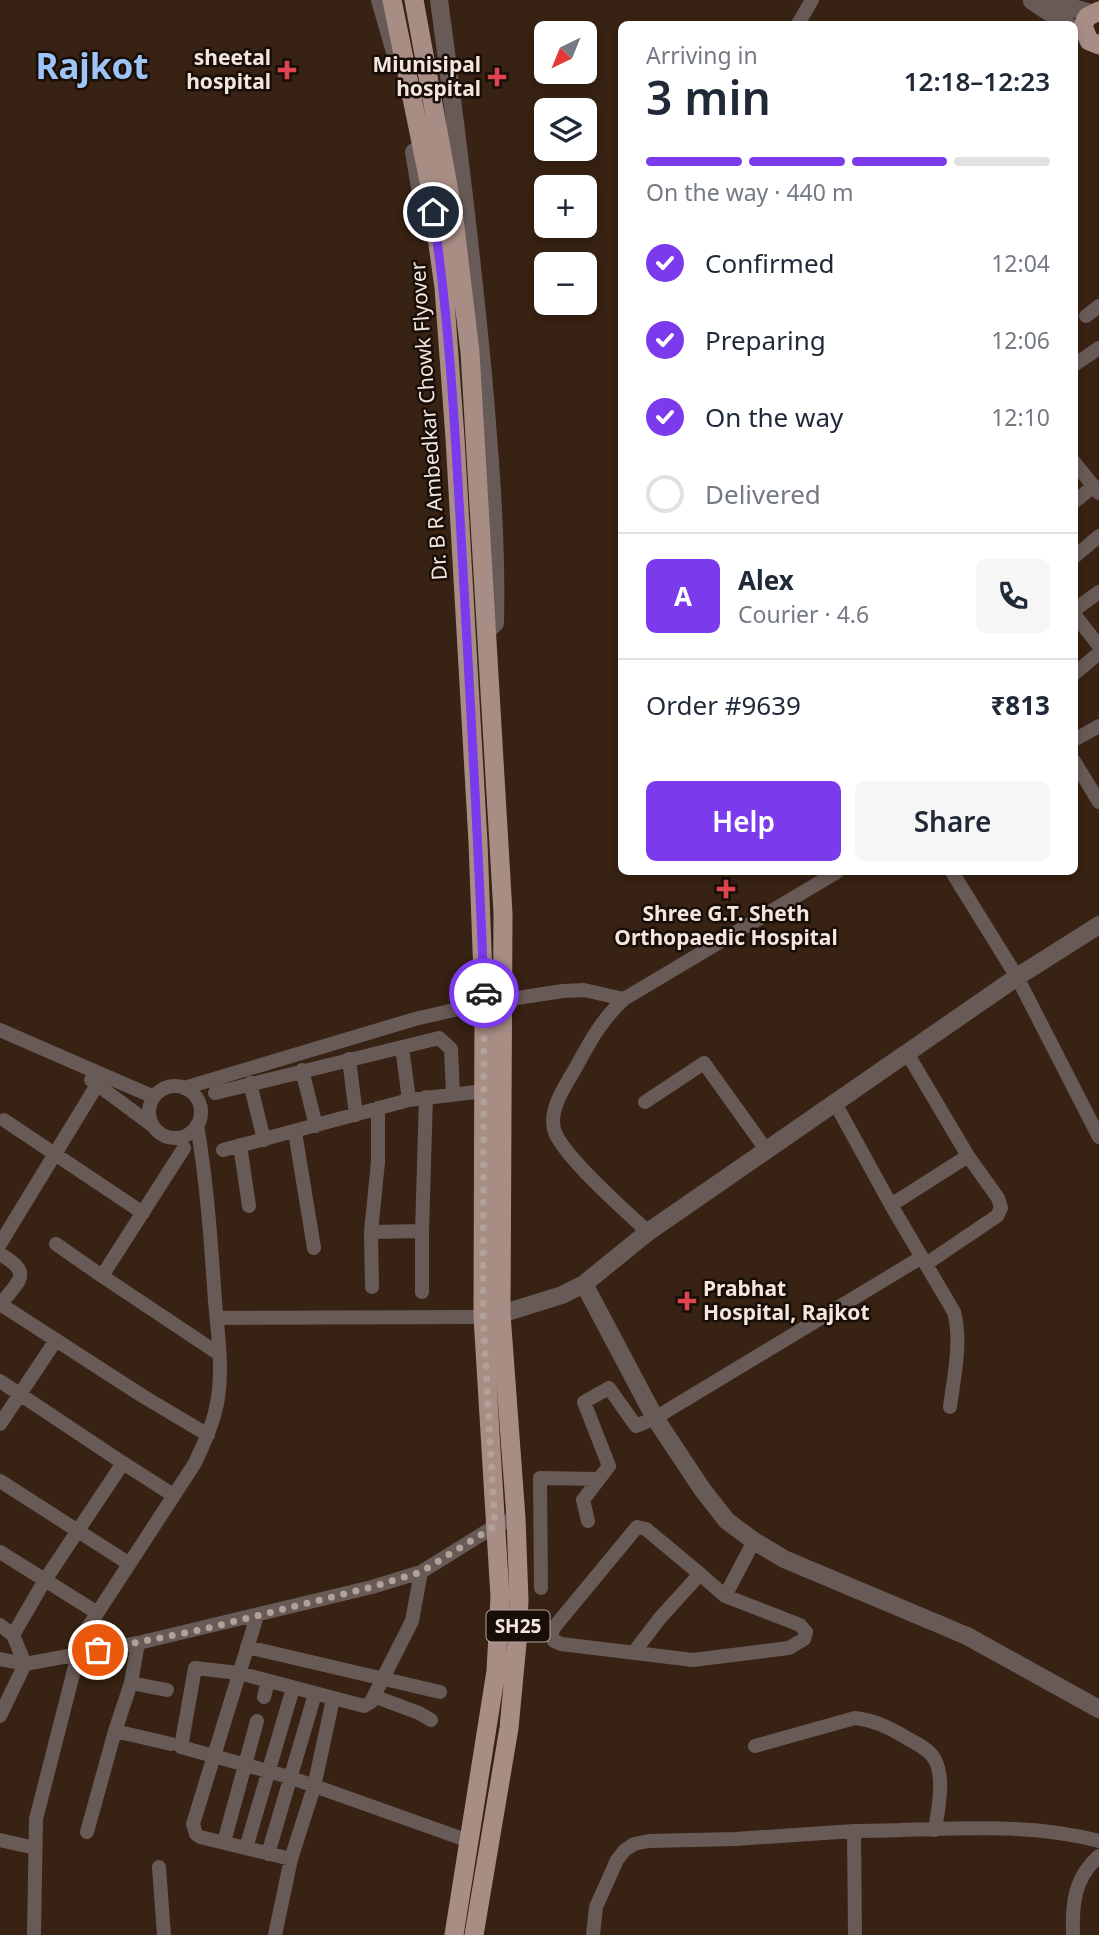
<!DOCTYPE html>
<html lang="en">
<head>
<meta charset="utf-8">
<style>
	body { margin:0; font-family:"Noto Sans",sans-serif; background:#f6f6f7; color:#1f2937; height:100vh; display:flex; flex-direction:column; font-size:26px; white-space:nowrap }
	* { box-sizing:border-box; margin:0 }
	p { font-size:23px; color:#747a83 }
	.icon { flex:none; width:38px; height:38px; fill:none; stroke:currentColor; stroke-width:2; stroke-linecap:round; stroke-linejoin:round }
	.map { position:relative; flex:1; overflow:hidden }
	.drawer { position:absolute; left:618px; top:21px; width:460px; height:854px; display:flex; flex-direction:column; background:#fff; border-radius:10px; box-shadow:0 4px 10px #0003 }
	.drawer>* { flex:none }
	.needle { width:46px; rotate:223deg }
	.buttons { position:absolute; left:534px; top:21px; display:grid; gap:14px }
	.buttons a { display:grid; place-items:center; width:63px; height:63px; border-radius:10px; background:#fff; box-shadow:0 4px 10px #0003; font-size:35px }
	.pin { position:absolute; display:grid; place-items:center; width:60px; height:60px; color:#fff; margin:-30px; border:4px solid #fff; border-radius:50%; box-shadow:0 2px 7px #0007 }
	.courier { position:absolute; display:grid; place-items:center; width:70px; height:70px; margin:-35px; border:5px solid #7c3aed; border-radius:50%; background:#fff; color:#222; box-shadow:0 2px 9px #0007 }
	.head em { font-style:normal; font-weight:600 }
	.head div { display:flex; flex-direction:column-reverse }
	.head { display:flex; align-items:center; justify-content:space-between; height:119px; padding:0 28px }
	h1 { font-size:46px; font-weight:600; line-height:52px }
	.bar { display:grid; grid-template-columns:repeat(4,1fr); gap:10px 7px; align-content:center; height:84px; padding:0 28px }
	.bar i { height:9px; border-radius:5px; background:#e0e1e3 }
	.bar .active { background:#7c3aed }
	.bar p { grid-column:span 4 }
	.line { display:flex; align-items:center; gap:18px; padding:0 28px; border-top:2px solid #e0e1e3 }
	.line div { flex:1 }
	.round { display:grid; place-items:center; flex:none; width:74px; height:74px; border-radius:10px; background:#f6f6f7 }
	ol { padding:0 28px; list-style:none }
	li { display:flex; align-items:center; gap:21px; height:77px }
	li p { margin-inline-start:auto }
	li .icon { padding:7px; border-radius:50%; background:#7c3aed; color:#fff; stroke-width:4 }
	li:last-child { color:#747a83 }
	li i { width:38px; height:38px; border:4px solid #e0e1e3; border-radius:50% }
	.button { display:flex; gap:14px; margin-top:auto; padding:14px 28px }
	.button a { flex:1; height:80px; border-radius:10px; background:#7c3aed; color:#fff; font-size:28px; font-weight:600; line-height:80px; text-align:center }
	.button a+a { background:#f6f6f7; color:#1f2937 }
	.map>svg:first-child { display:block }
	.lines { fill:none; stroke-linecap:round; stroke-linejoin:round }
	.minor { stroke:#685a57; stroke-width:14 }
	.tertiary { stroke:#685a57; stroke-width:18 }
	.primary { stroke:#a88d85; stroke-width:19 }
	.done { stroke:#b2a196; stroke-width:7; stroke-dasharray:0 12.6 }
	.route { stroke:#7c3aed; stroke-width:9 }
	.health-dot { fill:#e0444e; stroke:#180e08; stroke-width:2.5 }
	.labels { text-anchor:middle; stroke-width:5; stroke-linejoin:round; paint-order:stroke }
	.shield { fill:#180e08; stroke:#b3a59d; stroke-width:2 }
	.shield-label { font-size:19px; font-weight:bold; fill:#f5e6dd }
	.poi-label { font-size:21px; font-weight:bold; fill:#f5e6dd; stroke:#180e08; text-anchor:end }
	.street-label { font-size:21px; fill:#f5e6dd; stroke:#180e08 }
	.town-label { font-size:35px; font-weight:bold; fill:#9dc4f4; stroke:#180e08 }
</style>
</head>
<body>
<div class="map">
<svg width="1099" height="1935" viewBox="0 0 1099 1935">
	<rect width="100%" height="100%" fill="#372213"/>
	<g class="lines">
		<!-- minor -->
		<path class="minor" d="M798 24 812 0
			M1086 316 1099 306
			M1074 365 1099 348
			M1074 462 1099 493
			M1074 502 1094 486
			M1074 557 1099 536
			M1074 610 1099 592
			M1074 614 1099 646
			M1074 674 1099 653
			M1074 740 1099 726
			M1074 761 1099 802
			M952 872 1017 977 1099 1137
			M0 1030 154 1097
			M402 1047 409 1100
			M907 1053 968 1156 998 1198 1001 1208 997 1216 926 1264
			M349 1059 356 1115
			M302 1070 316 1126
			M91 1080 153 1126
			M250 1083 264 1140
			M149 1112a26 26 0 1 1 52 0a26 26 0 1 1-52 0Z
			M184 1088 415 1019 484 1003 563 991 584 990 624 999
			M215 1093 439 1038 451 1049 453 1094
			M645 1102 704 1063 767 1151
			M835 1103 891 1205 954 1312C962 1342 954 1376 950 1407
			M4 1120 143 1213
			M295 1132 314 1248
			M240 1145 249 1206
			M184 1148 102 1276 219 1354
			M223 1150 409 1100 484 1091
			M891 1205 968 1156
			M371 1232 422 1231
			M648 1232C627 1212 560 1154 554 1129 549 1109 565 1086 575 1069 589 1043 602 1019 624 999L837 872
			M0 1244 97 1085
			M56 1244 102 1276
			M0 1254C34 1274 19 1280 0 1305
			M372 1287 371 1232 378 1162V1108
			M422 1292V1231L426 1097
			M0 1304 141 1395 208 1435
			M217 1318 483 1317
			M0 1381 123 1463 45 1580 13 1635
			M0 1424 56 1340
			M123 1463 173 1495
			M0 1481 128 1563
			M588 1521 583 1500 609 1466 584 1402 609 1388 636 1426 655 1418 922 1257
			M0 1552 96 1612
			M421 1572 412 1621 371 1702 364 1706 239 1673 195 1668 181 1747 289 1777 469 1841
			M541 1588 540 1478 599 1479
			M725 1596 754 1541
			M257 1616 193 1824 196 1834 200 1837 291 1859
			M0 1625 13 1635 25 1664 0 1716
			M247 1647 440 1692
			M634 1652 660 1618 700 1574 725 1596 800 1625 806 1632 804 1639 789 1648 693 1660 561 1644 554 1641 551 1633 556 1625 637 1527 646 1529 700 1574
			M0 1659 25 1664 138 1643 372 1587 421 1572 495 1526 516 1518
			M131 1683 167 1690
			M264 1697 268 1681
			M376 1697 419 1713 431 1720
			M115 1731 171 1744
			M755 1746 855 1718C874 1720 889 1727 905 1737 915 1743 930 1749 935 1760 945 1779 938 1810 935 1830
			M87 1832 115 1731 131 1683 138 1643
			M0 1840 35 1848
			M224 1842 257 1721
			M246 1848 293 1688
			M268 1854 315 1694
			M159 1867 164 1935
			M34 1935 36 1819 83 1635 195 1463C203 1445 212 1428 216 1408 224 1375 218 1335 215 1301 211 1242 207 1183 197 1125
			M275 1935 291 1859 314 1787 333 1699
			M593 1935 596 1907 617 1860 625 1850 634 1844 649 1841 735 1839 854 1831
			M855 1935 854 1831C935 1831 1020 1820 1099 1841
			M1073 1935C1072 1904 1074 1878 1099 1856"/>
		<!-- tertiary -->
		<path class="tertiary" d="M380 0 395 52
			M439 0C456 125 471 249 483 374 490 457 497 541 495 623L488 630
			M1032 1 1066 6 1091 13
			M1035 3 1067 24
			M414 152 425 217
			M584 1284 655 1418 702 1489 727 1521 754 1541 784 1559 967 1636 1099 1709
			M501 1314 562 1295 584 1284 648 1232 1017 977 1099 925"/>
		<!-- primary -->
		<path class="primary" d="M392 0 430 186 444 288 455 438 478 842 484 1003 483 1317 500 1597 496 1671 454 1935
			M414 0 454 219 470 352 503 913 501 1314 516 1518 519 1600 517 1643 509 1728 474 1935
			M1099 11 1087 17 1083 26 1089 41 1099 45"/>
	</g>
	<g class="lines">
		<!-- done -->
		<path class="done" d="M98 1650 200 1630 372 1587 421 1572 495 1526 483 1317 484 993"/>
		<!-- route -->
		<path class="route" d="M433 212C451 331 456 450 463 570 471 711 479 852 484 993"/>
	</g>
	<!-- markers -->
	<g class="health-dot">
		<path d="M283.5 59.5h7v7h7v7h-7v7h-7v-7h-7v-7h7z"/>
		<path d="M493.5 66.5h7v7h7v7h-7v7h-7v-7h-7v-7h7z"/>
		<path d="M722.5 878.5h7v7h7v7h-7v7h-7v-7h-7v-7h7z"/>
		<path d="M683.5 1290.5h7v7h7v7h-7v7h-7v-7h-7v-7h7z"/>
	</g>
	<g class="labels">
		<!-- shield labels -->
		<rect class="shield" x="486.5" y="1610.5" width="63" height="31" rx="5"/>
		<g class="shield-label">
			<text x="518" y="1633">SH25</text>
		</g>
		<!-- poi labels -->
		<g class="poi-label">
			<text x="271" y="65">sheetal<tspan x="271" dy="24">hospital</tspan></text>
			<text x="481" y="72">Miunisipal<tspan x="481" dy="24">hospital</tspan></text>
			<text x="726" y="921" text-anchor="middle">Shree G.T. Sheth<tspan x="726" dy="24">Orthopaedic Hospital</tspan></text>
			<text x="703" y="1296" text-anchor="start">Prabhat<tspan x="703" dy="24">Hospital, Rajkot</tspan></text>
		</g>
		<!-- street labels -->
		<g class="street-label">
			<text transform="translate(429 421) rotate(-94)" y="7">Dr. B R Ambedkar Chowk Flyover</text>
		</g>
		<!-- town labels -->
		<g class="town-label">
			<text x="92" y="79">Rajkot</text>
		</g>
	</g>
</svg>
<div class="buttons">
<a><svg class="needle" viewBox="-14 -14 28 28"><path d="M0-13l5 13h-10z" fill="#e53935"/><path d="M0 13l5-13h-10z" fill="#747a83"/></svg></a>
<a><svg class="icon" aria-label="layers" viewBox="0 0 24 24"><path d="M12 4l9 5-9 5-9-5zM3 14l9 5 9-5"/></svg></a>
<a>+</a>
<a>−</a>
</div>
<div class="pin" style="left:98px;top:1650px;background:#ea580c"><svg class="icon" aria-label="bag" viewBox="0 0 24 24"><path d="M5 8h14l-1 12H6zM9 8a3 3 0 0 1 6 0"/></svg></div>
<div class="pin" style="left:433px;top:212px;background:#1f2937"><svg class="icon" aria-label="home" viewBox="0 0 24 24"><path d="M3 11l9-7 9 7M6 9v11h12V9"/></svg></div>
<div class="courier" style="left:484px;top:993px"><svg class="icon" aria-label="car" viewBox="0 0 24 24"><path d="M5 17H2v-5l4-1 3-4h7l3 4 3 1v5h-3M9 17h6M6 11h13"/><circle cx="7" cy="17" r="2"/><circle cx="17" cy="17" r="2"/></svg></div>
<section class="drawer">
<div class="head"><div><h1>3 min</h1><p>Arriving in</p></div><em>12:18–12:23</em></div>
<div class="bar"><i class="active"></i><i class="active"></i><i class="active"></i><i></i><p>On the way · 440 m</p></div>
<ol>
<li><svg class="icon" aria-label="check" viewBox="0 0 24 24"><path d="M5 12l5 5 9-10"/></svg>Confirmed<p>12:04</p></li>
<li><svg class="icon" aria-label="check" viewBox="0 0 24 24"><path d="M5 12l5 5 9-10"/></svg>Preparing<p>12:06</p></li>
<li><svg class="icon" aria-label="check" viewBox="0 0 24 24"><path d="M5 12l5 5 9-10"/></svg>On the way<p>12:10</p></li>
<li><i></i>Delivered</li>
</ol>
<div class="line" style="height:126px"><b class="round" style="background:#7c3aed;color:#fff">A</b><div><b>Alex</b><p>Courier · 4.6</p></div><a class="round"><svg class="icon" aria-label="phone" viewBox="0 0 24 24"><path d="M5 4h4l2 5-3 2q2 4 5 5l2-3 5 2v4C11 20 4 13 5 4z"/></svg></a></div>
<div class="line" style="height:91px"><div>Order #9639</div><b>₹813</b></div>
<div class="button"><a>Help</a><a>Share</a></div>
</section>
</div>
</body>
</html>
